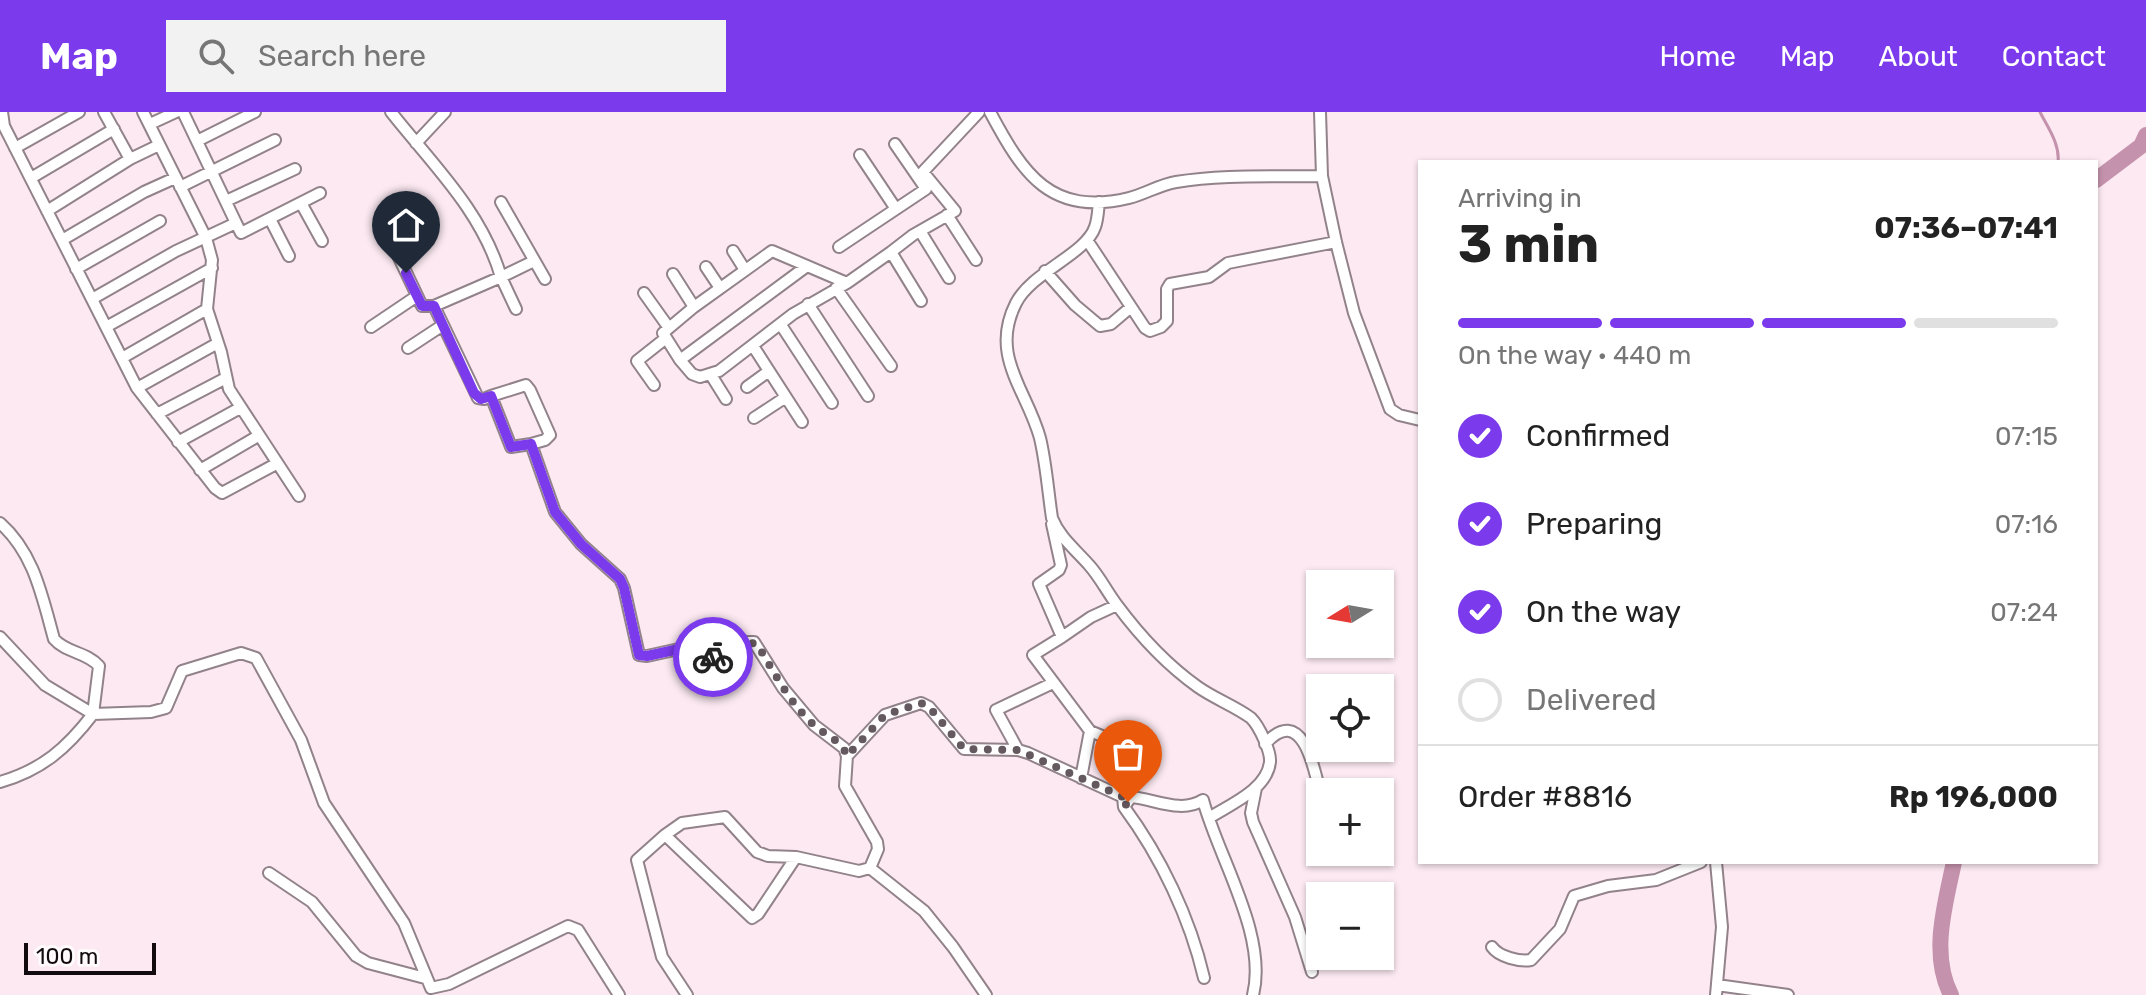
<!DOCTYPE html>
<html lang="en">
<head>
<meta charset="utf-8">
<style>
	body { margin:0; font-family:Rubik,sans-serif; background:#f2f2f2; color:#222; height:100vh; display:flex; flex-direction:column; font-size:30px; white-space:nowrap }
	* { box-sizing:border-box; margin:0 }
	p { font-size:26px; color:#767676 }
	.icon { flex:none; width:44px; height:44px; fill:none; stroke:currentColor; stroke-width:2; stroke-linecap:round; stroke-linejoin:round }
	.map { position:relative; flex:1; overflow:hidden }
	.sheet { position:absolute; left:1418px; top:48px; width:680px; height:704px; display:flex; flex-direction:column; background:#fff; border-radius:0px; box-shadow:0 2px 6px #0004 }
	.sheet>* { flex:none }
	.needle { width:52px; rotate:259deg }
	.controls { position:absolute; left:1306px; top:458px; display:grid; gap:16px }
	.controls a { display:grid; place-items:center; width:88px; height:88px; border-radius:0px; background:#fff; box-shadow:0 2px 6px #0004; font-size:40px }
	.scale { position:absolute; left:24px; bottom:20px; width:132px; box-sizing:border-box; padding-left:8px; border:4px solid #120c0f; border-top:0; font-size:22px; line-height:28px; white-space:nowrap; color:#120c0f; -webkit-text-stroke:6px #fffbfd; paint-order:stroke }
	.pin { position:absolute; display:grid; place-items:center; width:68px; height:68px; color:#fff; margin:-82px -34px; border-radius:50% 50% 50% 0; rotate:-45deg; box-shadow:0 0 8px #0007 }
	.pin .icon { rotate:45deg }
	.courier { position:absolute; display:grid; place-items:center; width:80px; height:80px; margin:-40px; border:6px solid #7c3aed; border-radius:50%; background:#fff; color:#222; box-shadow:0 2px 10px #0007 }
	.summary em { font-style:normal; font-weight:700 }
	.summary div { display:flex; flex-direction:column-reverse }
	.summary { display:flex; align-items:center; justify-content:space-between; height:136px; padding:0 40px }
	h1 { font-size:52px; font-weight:700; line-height:60px }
	.bar { display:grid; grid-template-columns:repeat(4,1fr); gap:12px 8px; align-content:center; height:96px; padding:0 40px }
	.bar i { height:10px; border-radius:6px; background:#e0e0e0 }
	.bar .current { background:#7c3aed }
	.bar p { grid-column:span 4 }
	.line { display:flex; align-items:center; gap:20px; padding:0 40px; border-top:2px solid #e0e0e0 }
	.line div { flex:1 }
	ol { padding:0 40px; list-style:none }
	li { display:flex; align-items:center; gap:24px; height:88px }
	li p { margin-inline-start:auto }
	li .icon { padding:8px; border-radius:50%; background:#7c3aed; color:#fff; stroke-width:4 }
	li:last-child { color:#767676 }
	li i { width:44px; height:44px; border:4px solid #e0e0e0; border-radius:50% }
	header { display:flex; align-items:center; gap:48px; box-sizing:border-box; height:112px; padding:0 40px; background:#7c3aed; color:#fff }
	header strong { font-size:38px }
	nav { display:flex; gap:44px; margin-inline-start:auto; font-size:28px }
	.search { width:560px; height:72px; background:#f2f2f2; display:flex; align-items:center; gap:20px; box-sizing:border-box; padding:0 28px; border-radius:0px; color:#767676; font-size:30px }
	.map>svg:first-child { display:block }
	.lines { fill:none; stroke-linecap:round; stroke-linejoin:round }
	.stream { stroke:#c492ac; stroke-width:3 }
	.river { stroke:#c492ac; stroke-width:16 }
	.minor-casing { stroke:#92828a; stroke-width:14 }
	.minor { stroke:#fff; stroke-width:10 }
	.done { stroke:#64595e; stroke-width:8; stroke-dasharray:0 14.4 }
	.route { stroke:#7c3aed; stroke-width:10 }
</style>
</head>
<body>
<header>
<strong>Map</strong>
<div class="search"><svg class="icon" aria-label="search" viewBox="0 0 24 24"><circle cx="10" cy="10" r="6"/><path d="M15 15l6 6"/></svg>Search here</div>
<nav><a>Home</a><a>Map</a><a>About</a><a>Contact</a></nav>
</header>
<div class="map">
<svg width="2146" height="883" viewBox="0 0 2146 883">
	<rect width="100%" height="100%" fill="#fce9f2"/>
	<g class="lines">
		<!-- stream -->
		<path class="stream" d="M2040 0C2048 16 2060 32 2058 50"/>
		<!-- river -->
		<path class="river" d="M2096 68 2141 34 2146 23
			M1951 883C1930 842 1945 793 1954 750"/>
		<!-- minor casing -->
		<g class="minor-casing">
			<path id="minor" d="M2 0 4 14 137 276 215 376 222 381 276 352
				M104 0 130 47
				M143 0 206 126 212 148 207 197 221 240 229 277 299 384
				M183 0 236 111
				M391 0C432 52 482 99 501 165L434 194 478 286 484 287 491 284 511 335 531 332 555 400 581 432 620 467 624 476 639 543 647 544 679 537 688 550 693 553 744 530H754L783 576 814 613 844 636 847 644 885 603 921 591 929 595 964 637 1018 638 1028 641 1123 685 1124 695 1131 685C1155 687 1181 702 1203 688 1218 745 1268 823 1253 883
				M990 0C1023 62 1051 105 1129 86 1145 82 1159 73 1176 70 1223 62 1274 65 1322 64
				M1320 0 1322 64 1336 130 1354 201 1390 297 1399 303 1420 308
				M150 12 176 0
				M197 29 255 0
				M416 31 445 0
				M15 36 79 0
				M860 43 896 97
				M920 63 979 0
				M31 66 114 17
				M180 75 275 28
				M226 89 295 57
				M501 90 545 167
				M1099 90C1098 98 1098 107 1095 115 1086 142 1032 160 1016 191 989 244 1027 278 1040 326 1046 351 1048 379 1052 406 1060 426 1075 437 1089 453 1100 465 1107 480 1117 493 1140 524 1167 553 1198 575 1215 587 1235 594 1251 606 1259 614 1271 639 1270 650 1267 678 1229 693 1209 706
				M301 91 322 129
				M47 99 130 47 159 33
				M947 103 976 148
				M270 107 289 144
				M385 116 422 194H434
				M920 119 949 166
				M62 128 144 80 175 66
				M1087 128 1145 216 1150 219 1161 215 1167 209V177L1170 172 1209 165 1228 151 1336 130
				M839 135 926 77 895 32
				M733 139 745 158
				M891 140 913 123 955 99 923 60
				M807 154 680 248 692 262 700 265 719 259 793 202 847 171
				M706 155 720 176
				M76 157 160 109
				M1045 159 1075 193 1100 214 1111 212 1131 195
				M673 162 694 195 663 221 680 248
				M836 176 891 254
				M644 181 669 216
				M92 187 176 139 236 111 241 121 320 81
				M808 192 868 284
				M694 195 772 139 847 171 891 140 921 189
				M516 197 501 165 534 149
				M781 213 832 291
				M106 215 212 156
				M371 215 417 184
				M753 234 802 310
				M408 236 443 213
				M122 246 207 197
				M711 263 726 287
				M654 273 637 249 666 226
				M747 275 769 259
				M137 276 218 231
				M491 284 526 273 530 278 550 323 545 328 531 332
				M157 302 226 266
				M754 306 786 285
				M178 330 240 296
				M200 358 258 324
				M0 411C34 441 42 484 54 527 66 541 87 540 99 554L93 602 151 600 166 596 182 559 241 541 256 546 301 628 324 691 404 811 431 876 449 872 568 814 578 818 619 883
				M1052 412 1061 453 1059 458 1039 472 1062 525 1033 543 1090 619 1114 629 1121 627C1125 643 1134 672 1123 685
				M0 525 45 573 93 602C67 636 42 658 0 670
				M1062 525 1091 505 1117 493
				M1265 632C1301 592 1314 653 1320 681
				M1018 638 996 598 1053 571
				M847 644 845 674 877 730 878 737 870 756 924 799 953 835 986 883
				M1081 666 1090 619
				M1256 676 1251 701 1253 710 1295 805 1312 860
				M1124 695C1161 745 1190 806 1204 866
				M1318 715 1320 702
				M665 723 682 711 725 705 757 740 768 744 796 745 859 759 870 756
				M269 761 312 790 356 844 368 851 425 866
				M1492 835C1499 845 1520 850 1531 848L1560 817 1574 784 1608 774 1656 768 1701 750
				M1717 873 1788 883
				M687 883 662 845 637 748 665 723 752 806 758 802 796 745
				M1716 883 1722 815 1716 750"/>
		</g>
		<!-- minor -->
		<use href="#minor" class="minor"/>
	</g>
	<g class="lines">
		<!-- done -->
		<path class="done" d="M713 545 744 530 757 532C774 560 790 592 815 614 827 624 842 629 847 644L885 603 921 591 929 595 964 637 1018 638 1123 685 1124 695 1128 690"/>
		<!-- route -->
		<path class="route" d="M406 161 422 194H434L474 281 481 287 491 284 511 335 531 332 555 400 581 432 620 467 624 476 639 543 647 544 679 537 693 553 713 545"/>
	</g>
</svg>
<div class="controls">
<a><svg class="needle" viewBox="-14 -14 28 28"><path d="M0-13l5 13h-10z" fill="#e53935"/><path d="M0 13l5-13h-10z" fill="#767676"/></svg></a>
<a><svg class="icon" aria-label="locate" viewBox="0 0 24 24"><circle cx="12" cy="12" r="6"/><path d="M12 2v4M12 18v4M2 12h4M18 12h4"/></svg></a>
<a>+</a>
<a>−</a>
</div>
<div class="scale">100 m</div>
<div class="pin" style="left:1128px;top:690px;background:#ea580c"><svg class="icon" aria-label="bag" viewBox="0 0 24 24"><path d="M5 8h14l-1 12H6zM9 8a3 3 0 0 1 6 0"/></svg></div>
<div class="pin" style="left:406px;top:161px;background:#1f2937"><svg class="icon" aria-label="home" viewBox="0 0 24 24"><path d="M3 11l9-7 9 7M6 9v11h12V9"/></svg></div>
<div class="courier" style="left:713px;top:545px"><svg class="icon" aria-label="bike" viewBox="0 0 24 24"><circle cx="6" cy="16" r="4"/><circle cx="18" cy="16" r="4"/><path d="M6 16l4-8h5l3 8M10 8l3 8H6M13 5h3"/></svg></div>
<section class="sheet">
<div class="summary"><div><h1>3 min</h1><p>Arriving in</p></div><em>07:36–07:41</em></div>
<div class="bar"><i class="current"></i><i class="current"></i><i class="current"></i><i></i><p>On the way · 440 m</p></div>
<ol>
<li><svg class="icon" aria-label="check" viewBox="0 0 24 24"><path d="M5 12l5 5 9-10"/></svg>Confirmed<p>07:15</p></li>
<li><svg class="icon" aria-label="check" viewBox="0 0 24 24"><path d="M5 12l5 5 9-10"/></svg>Preparing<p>07:16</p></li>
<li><svg class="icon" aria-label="check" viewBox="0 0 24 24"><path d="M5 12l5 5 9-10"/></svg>On the way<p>07:24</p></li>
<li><i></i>Delivered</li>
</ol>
<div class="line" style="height:104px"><div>Order #8816</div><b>Rp 196,000</b></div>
</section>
</div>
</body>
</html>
